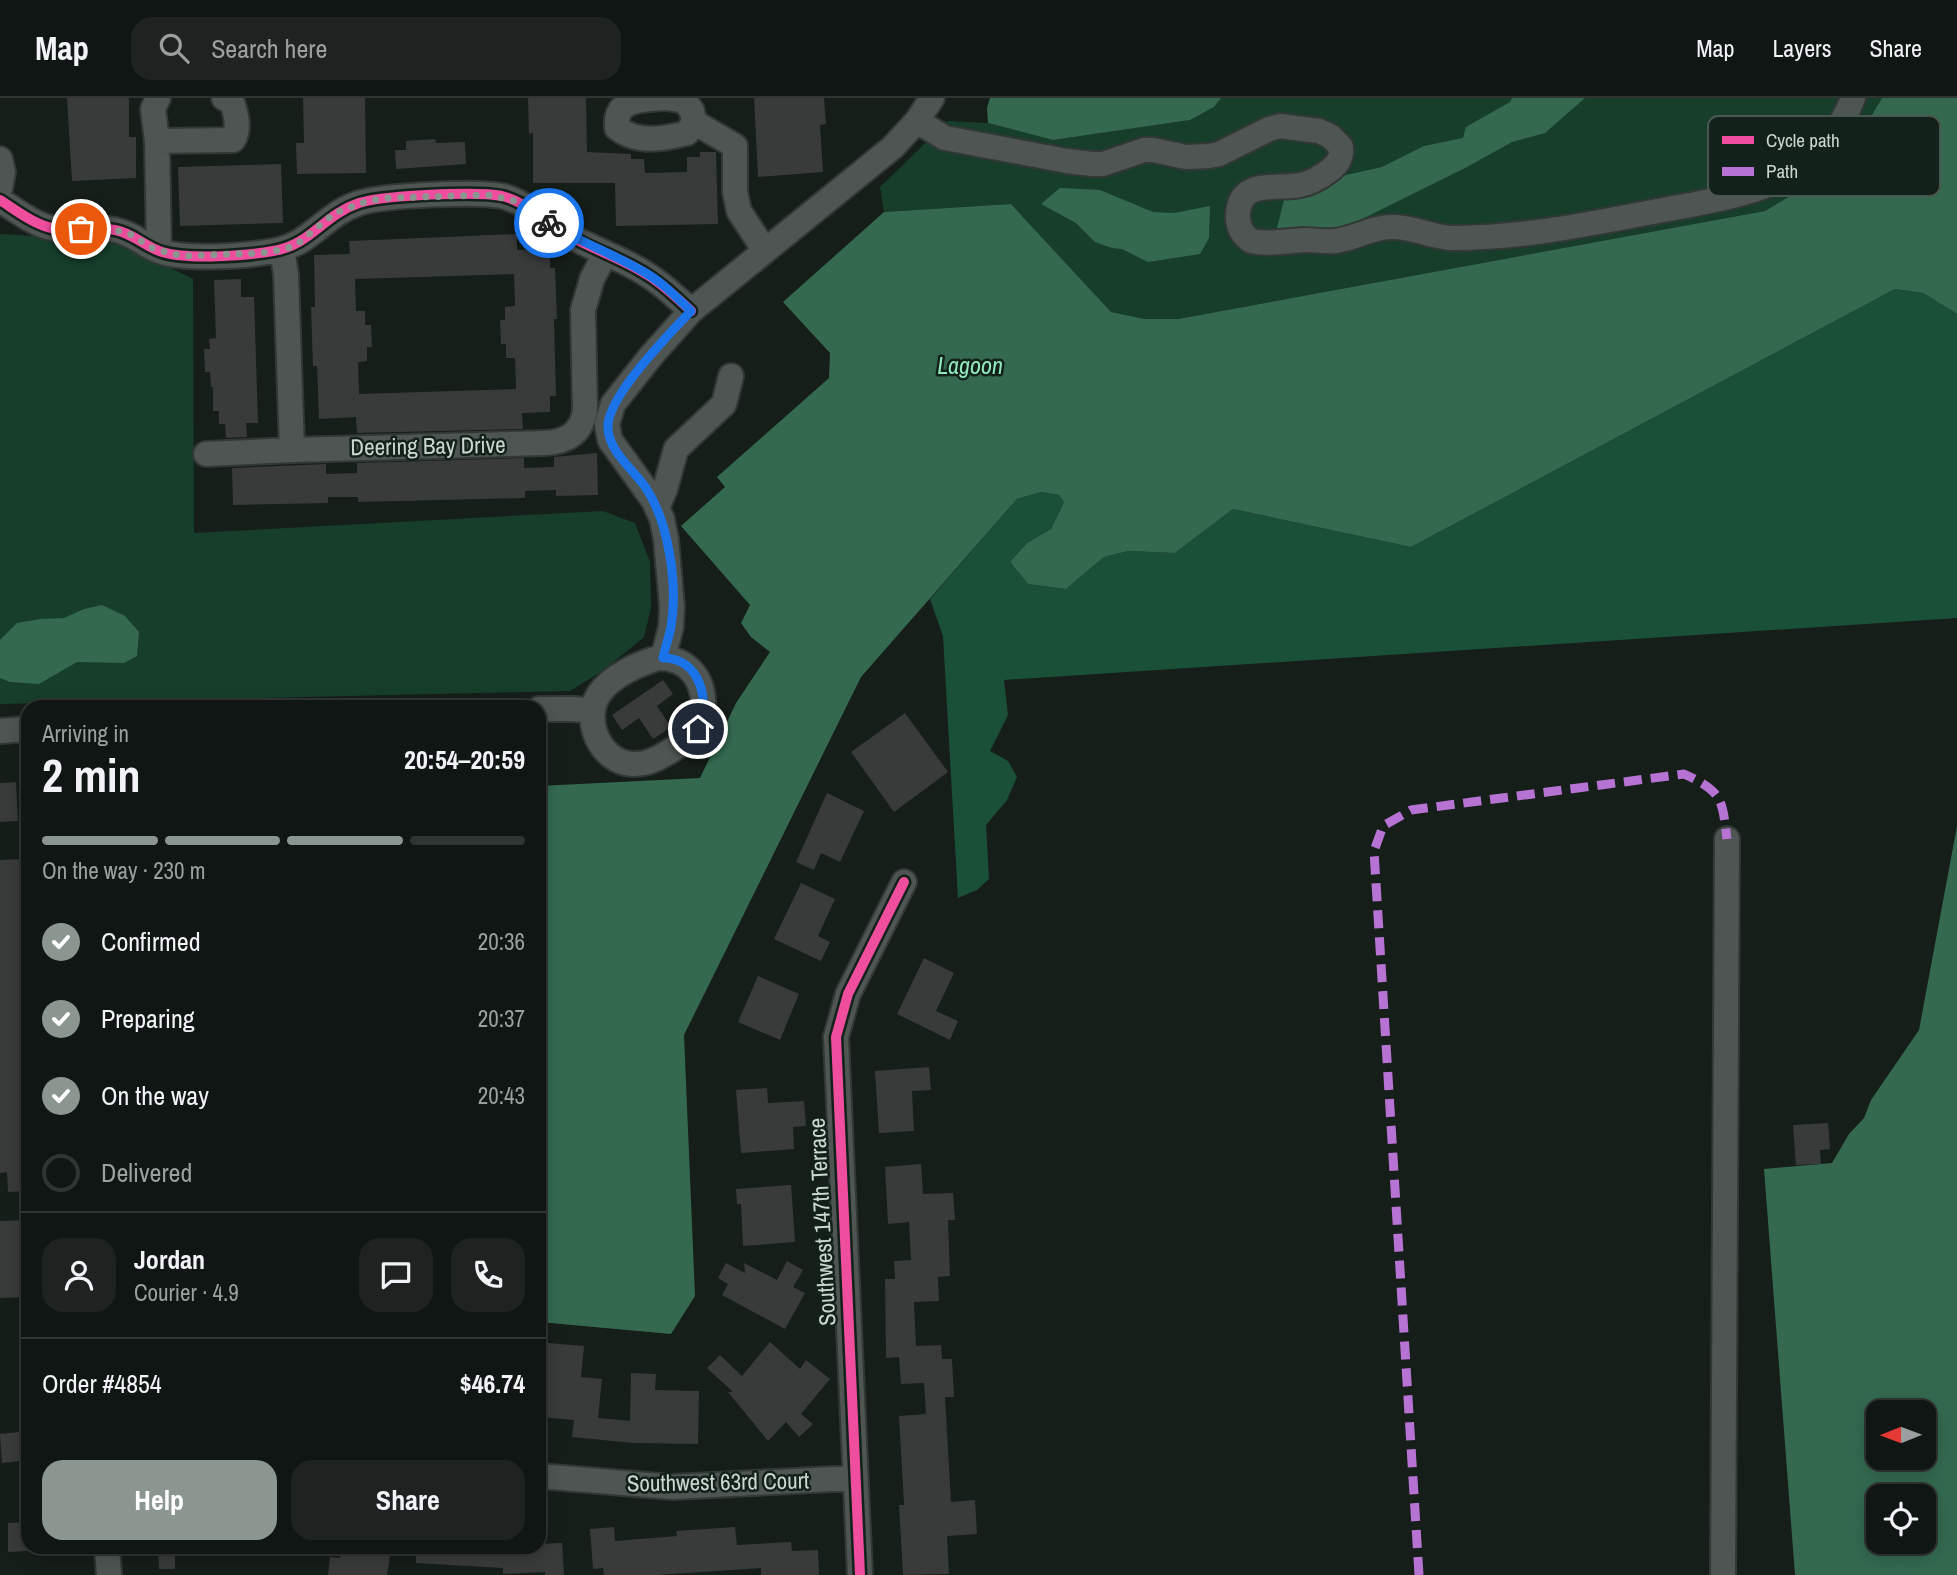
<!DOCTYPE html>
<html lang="en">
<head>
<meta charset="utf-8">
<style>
	body { margin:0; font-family:"Archivo Narrow",sans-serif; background:#1e2321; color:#f1f3f6; height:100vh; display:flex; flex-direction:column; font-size:26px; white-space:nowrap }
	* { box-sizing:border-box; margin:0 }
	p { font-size:23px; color:#9c9fa0 }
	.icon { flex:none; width:38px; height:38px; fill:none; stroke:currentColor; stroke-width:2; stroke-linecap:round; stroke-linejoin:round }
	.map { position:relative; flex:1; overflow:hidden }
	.drawer { position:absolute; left:21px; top:602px; width:525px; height:854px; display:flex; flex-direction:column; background:#101613; border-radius:21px; box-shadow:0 4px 18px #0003,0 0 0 2px #303533 }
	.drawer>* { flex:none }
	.needle { width:46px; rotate:269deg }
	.tools { position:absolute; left:1866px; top:1302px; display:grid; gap:14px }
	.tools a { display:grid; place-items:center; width:70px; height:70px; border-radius:14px; background:#101613; box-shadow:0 4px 18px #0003,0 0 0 2px #303533; font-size:35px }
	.pin { position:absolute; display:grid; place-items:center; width:60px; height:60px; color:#fff; margin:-30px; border:4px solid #fff; border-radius:50%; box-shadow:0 2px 7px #0007 }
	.courier { position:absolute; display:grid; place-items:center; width:70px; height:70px; margin:-35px; border:5px solid #1a73e8; border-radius:50%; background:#fff; color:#222; box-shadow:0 2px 9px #0007 }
	.overview em { font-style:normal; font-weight:700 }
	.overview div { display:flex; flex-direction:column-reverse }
	.overview { display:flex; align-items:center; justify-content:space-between; height:119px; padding:0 21px }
	h1 { font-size:46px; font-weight:700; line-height:52px }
	.bar { display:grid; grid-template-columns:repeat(4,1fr); gap:10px 7px; align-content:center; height:84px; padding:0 21px }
	.bar i { height:9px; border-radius:5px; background:#303533 }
	.bar .on { background:#8c9690 }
	.bar p { grid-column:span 4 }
	.line { display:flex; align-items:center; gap:18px; padding:0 21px; border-top:2px solid #303533 }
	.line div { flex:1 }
	.round { display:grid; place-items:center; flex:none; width:74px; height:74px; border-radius:21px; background:#1e2321 }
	ol { padding:0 21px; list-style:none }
	li { display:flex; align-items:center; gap:21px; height:77px }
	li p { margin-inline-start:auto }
	li .icon { padding:7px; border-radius:50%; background:#8c9690; color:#fff; stroke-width:4 }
	li:last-child { color:#9c9fa0 }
	li i { width:38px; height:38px; border:4px solid #303533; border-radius:50% }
	.primary-button { display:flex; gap:14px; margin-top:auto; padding:14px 21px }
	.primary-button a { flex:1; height:80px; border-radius:21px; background:#8c9690; color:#fff; font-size:28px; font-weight:700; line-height:80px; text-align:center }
	.primary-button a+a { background:#1e2321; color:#f1f3f6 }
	header { display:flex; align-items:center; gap:42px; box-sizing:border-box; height:98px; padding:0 35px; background:#101613; border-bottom:2px solid #303533 }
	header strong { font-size:33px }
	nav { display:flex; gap:38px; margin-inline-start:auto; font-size:24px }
	.search { width:490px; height:63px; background:#1e2321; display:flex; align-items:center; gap:18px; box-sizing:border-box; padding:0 24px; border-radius:21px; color:#9c9fa0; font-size:26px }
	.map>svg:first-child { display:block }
	.green { fill:#163e2b }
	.forest { fill:#1b5038 }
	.water { fill:#346950; fill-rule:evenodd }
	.building { fill:#393a3a; fill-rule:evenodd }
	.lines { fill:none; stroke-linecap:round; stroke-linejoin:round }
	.minor-casing { stroke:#323835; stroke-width:28 }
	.minor { stroke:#4f5552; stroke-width:24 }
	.quiet { stroke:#b673d3; stroke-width:9; stroke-dasharray:18 9; stroke-linecap:butt }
	.cycleway-casing { stroke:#122119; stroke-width:15 }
	.cycleway { stroke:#ef4d9e; stroke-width:10 }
	.done { stroke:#8c9690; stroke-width:7; stroke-dasharray:0 12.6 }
	.route { stroke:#1a73e8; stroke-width:9 }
	.labels { text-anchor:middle; stroke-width:5; stroke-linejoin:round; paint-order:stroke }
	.street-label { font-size:23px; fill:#ccd6d0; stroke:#122119 }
	.water-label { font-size:24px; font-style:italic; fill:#91e8bb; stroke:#122119 }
	.key { fill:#122119; stroke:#4a5750; stroke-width:2 }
	.key-label { font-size:19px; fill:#ccd6d0 }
</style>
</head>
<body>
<header>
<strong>Map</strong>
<div class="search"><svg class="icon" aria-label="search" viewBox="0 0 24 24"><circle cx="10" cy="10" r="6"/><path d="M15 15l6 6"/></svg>Search here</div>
<nav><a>Map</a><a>Layers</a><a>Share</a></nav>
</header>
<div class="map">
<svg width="1957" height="1477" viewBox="0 0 1957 1477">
	<rect width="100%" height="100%" fill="#161e19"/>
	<!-- green -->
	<path class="green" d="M1221 0H1882L1864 30 1819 81 1765 113 1178 221H1145L1111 214 1011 106 884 114 880 89 948 23 988 25 1053 42 1190 22 1214 9Z
		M0 136 115 143 193 181 194 435 603 413 635 425 650 464 651 510 644 539 604 572 570 593 0 606Z"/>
	<!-- forest -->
	<path class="forest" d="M1895 191 1923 195 1957 216V520L1004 582 1008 617 990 653 1008 663 1017 679 1007 702 986 727 989 781 977 792 958 800 943 538 930 501 1017 401 1041 394 1059 397 1064 404 1051 431 1027 445 1010 464 1028 486 1066 491 1104 459 1128 453 1175 455 1233 411 1411 449Z"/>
	<!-- water -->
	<path class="water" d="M990 0H1221L1214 9 1190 22 1053 42 988 25 987 10Z
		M1512 0H1585L1545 35 1512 44 1467 69 1340 132 1294 135 1277 130 1285 98 1337 79 1382 69 1424 48 1463 40 1466 29 1510 4Z
		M1882 0H1957V216L1923 195 1895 191 1411 449 1233 411 1175 455 1128 453 1104 459 1066 491 1028 486 1010 464 1027 445 1051 431 1064 404 1059 397 1041 394 1017 401 861 579 684 937 695 1198 671 1236 539 1224V688L700 680 736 605 770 554 751 539 741 525 750 507 681 428 725 389 717 379 829 280 830 255 783 204 884 114 1011 106 1111 214 1145 221H1178L1765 113 1819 81 1864 30Z
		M1060 90 1100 92 1153 114 1174 115 1210 108 1209 140 1200 156 1148 164 1122 151 1112 150 1095 144 1076 125 1041 106Z
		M102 507 125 518 139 534 137 558 124 565 77 564 39 586 10 584 0 580V542L17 525 40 521 64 520 84 511Z
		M1957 728V1477H1795L1764 1071 1832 1065 1849 1036 1864 1020 1871 1002 1919 932ZM1878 1314H1923V1360H1878ZM1878 1398H1923V1444H1878Z"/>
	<!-- building -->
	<path class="building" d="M67 0H129V39H136V80L72 83Z
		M303 0H365L366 75 297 76 296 45H304Z
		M528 0H586L587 54 631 56V61H644L645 75 687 74V59H700V54H716L718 126 616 128 615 85H533V35L529 36Z
		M754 0H824L826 26 820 27 823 74 758 79Z
		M435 41 436 45 465 44 466 66 396 71 395 52H406V43Z
		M281 66 283 125 180 128 178 69Z
		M517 136V152L550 151V170H555L557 221H554L556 298H550V314L522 315 523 331 357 335 356 319 319 321 317 268H313L311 209H315L314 157 350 156 349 143ZM514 176 515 208 505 209V222H500L501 246H506V260H515L516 291 359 296 358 264 367 263V249H372L371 227H365V213H356L355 181Z
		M241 181V199H254L258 325H246L247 339 226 340 225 326H219V313H213V289H211L210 274H205L204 251H210L209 241 216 240 214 182Z
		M597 355 598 397 556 398V392L525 393V400L358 404V399H328V405L233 407 232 370 326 366V376L357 375V365L524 360V370L554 369V359Z
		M663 582 673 596 657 608 671 629 653 641 639 620 622 632 612 617Z
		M905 615 948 674 894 714 851 654Z
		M16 684 18 723 0 724V685Z
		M827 695 864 713 840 764 821 755 814 772 796 764Z
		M20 761 24 849H28V921L21 922 26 983H28V1093L8 1094 7 1074 0 1075V762Z
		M801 785 835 801 818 838 830 844 821 863 774 841Z
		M924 860 954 875 936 913 958 923 950 942 897 916Z
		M758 878 799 896 780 942 738 924Z
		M929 969 931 992 912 993 914 1033 879 1035 875 973Z
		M767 990 768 1005 804 1003 806 1028 793 1029 794 1051 741 1055 736 992Z
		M1828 1025 1830 1051 1820 1052 1821 1066 1796 1067 1793 1027Z
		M921 1066 923 1096 953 1095 955 1122H948L950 1178 938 1179 939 1203 914 1204 916 1248 941 1247 942 1261H952L954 1299H945L951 1404 975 1402 977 1436 947 1438 949 1476 903 1477 899 1407H904L899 1318 926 1316 924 1285 901 1286 899 1259 886 1260 885 1181H895L894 1163 911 1162 909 1124 888 1126 885 1069Z
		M791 1087 795 1144 743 1148 741 1106H737L736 1091Z
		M26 1122 28 1199 0 1200V1123Z
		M787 1163 803 1172 793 1189 805 1195 785 1231 722 1197 728 1186 718 1180 726 1165 745 1175 744 1165 777 1182Z
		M770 1244 800 1271 806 1262 830 1281 801 1316 813 1326 799 1339 786 1324 768 1343 728 1294H733L707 1270 720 1257 742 1278Z
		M548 1245 584 1248 581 1279 602 1281 598 1320 630 1323 631 1275 656 1276 655 1292 699 1293 698 1346 633 1345 572 1339 574 1322 541 1319Z
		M28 1333V1362L2 1365 0 1336Z
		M28 1424V1453L8 1454V1425Z
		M614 1429 615 1443 677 1438 676 1433 735 1429 737 1447 791 1444 792 1453 818 1452 819 1477H761V1470L657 1477H604L603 1470 593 1471 590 1431Z
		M562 1445 564 1477H545V1474L503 1476V1470L416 1465V1449H539V1446Z
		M342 1449 391 1451 387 1477H328L330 1459 340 1460Z
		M158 1452H175V1471H159Z"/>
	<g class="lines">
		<!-- minor casing -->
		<g class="minor-casing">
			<path id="minor" d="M158 0 153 11 157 43 159 153
				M664 0C642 2 614 0 617 30 638 46 664 41 687 35L694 24 692 13 685 3 667 0
				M917 23 945 40 1067 63 1092 66H1103L1144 52H1153L1186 59 1209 58 1219 56 1269 31 1280 28 1319 33 1330 38 1341 49C1342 60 1338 66 1330 72 1321 79 1311 85 1300 87 1277 92 1241 80 1238 115 1237 127 1241 136 1251 143 1269 147 1286 143 1304 142 1314 142 1325 144 1335 143 1355 141 1371 129 1391 129 1413 128 1432 140 1454 140 1525 140 1594 125 1663 112 1706 104 1751 97 1791 77 1818 62 1842 29 1853 0
				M694 24 735 48V94L739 113 765 153
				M157 43 233 42C240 31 236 16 232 4L224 0
				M0 61 3 74 0 91
				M0 102C17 113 36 128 56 131 76 133 95 128 115 132 133 135 145 149 162 154 188 162 246 158 273 153 311 147 323 117 359 105 384 97 477 93 502 98 527 104 548 126 570 138 595 152 623 161 646 176 663 186 677 200 691 213
				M282 151 286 177 292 352 545 345C566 344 581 336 585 313L583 212 592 181 605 156
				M206 356 292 352
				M657 410 665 391 676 351 724 306 731 278
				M658 560C686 559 704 580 703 607 703 616 702 625 697 633 689 642 677 649 667 655 656 662 645 667 632 666 600 664 582 622 599 596 611 578 638 566 658 560Z
				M663 560 671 529 672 509 666 441 662 421 654 403 610 342 607 326 613 306 651 258 691 213 893 49 917 23 932 0
				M539 611H574L593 613
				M0 633 28 631
				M539 1378 672 1389 855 1380
				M107 1449 109 1477
				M860 1477 836 939 848 896 904 784
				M1723 1477 1727 741"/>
		</g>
		<!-- minor -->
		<use href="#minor" class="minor"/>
		<!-- quiet -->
		<path class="quiet" d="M1419 1477 1374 753 1383 728 1411 712 1684 676C1723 694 1722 701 1727 741"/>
		<!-- cycleway casing -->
		<g class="cycleway-casing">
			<path id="cycleway" d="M0 102C17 113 36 128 56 131 76 133 95 128 115 132 133 135 145 149 162 154 188 162 246 158 273 153 311 147 323 117 359 105 384 97 477 93 502 98 527 104 548 126 570 138 595 152 623 161 646 176 663 186 677 200 691 213
				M860 1477 836 939 848 896 904 784"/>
		</g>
		<!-- cycleway -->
		<use href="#cycleway" class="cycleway"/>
	</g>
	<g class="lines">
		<!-- done -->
		<path class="done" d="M81 131 115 132 130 136 154 151 182 158 262 155 285 151 297 146 335 115 367 103 387 100 488 97 516 103 549 125"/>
		<!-- route -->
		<path class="route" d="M549 125C580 144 613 156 644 174 662 184 676 199 691 213 670 235 608 298 608 328 607 352 633 371 646 390 669 425 678 487 671 529 669 539 665 550 663 560 700 560 711 603 698 631"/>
	</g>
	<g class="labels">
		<!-- street labels -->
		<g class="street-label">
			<text transform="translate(428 348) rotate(-1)" y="8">Deering Bay Drive</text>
			<text transform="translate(822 1124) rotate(-93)" y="8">Southwest 147th Terrace</text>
			<text transform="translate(718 1384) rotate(-1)" y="8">Southwest 63rd Court</text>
		</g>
		<!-- water labels -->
		<g class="water-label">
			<text x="970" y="276">Lagoon</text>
		</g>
	</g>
	<!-- legend -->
	<rect x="1708" y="18" width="232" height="80" rx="10" class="key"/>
	<rect x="1722" y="38" width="32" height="8" fill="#ef4d9e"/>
	<rect x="1722" y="69" width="32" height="9" fill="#b673d3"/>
	<g class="key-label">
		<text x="1766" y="49">Cycle path</text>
		<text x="1766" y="80">Path</text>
	</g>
</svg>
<div class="tools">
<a><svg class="needle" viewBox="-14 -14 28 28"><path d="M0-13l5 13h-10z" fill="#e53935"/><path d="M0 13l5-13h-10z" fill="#9c9fa0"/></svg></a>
<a><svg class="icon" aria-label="locate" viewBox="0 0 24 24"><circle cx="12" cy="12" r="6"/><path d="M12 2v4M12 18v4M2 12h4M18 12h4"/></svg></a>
</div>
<div class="pin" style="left:81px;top:131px;background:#ea580c"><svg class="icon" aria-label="bag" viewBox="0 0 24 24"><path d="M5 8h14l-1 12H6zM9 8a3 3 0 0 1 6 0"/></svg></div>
<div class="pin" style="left:698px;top:631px;background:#1f2937"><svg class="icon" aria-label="home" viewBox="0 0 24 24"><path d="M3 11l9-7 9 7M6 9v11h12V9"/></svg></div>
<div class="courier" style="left:549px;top:125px"><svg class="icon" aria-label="bike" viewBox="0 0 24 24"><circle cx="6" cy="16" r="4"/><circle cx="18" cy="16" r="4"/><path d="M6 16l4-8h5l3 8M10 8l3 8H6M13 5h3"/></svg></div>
<section class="drawer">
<div class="overview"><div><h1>2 min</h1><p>Arriving in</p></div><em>20:54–20:59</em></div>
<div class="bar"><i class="on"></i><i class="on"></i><i class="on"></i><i></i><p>On the way · 230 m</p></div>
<ol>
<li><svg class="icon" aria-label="check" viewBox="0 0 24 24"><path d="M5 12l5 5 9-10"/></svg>Confirmed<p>20:36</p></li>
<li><svg class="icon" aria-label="check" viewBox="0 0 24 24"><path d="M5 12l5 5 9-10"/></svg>Preparing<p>20:37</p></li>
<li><svg class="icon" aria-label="check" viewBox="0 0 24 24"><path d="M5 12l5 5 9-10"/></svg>On the way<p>20:43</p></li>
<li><i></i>Delivered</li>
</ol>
<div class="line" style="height:126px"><a class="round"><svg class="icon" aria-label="person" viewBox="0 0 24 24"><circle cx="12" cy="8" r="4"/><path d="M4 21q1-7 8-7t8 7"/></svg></a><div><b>Jordan</b><p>Courier · 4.9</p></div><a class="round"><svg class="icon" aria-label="chat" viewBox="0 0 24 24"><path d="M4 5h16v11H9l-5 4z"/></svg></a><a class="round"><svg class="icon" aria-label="phone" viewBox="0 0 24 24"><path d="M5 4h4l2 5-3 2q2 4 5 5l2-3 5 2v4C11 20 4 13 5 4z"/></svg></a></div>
<div class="line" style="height:91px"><div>Order #4854</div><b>$46.74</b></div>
<div class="primary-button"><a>Help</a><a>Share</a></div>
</section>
</div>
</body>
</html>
